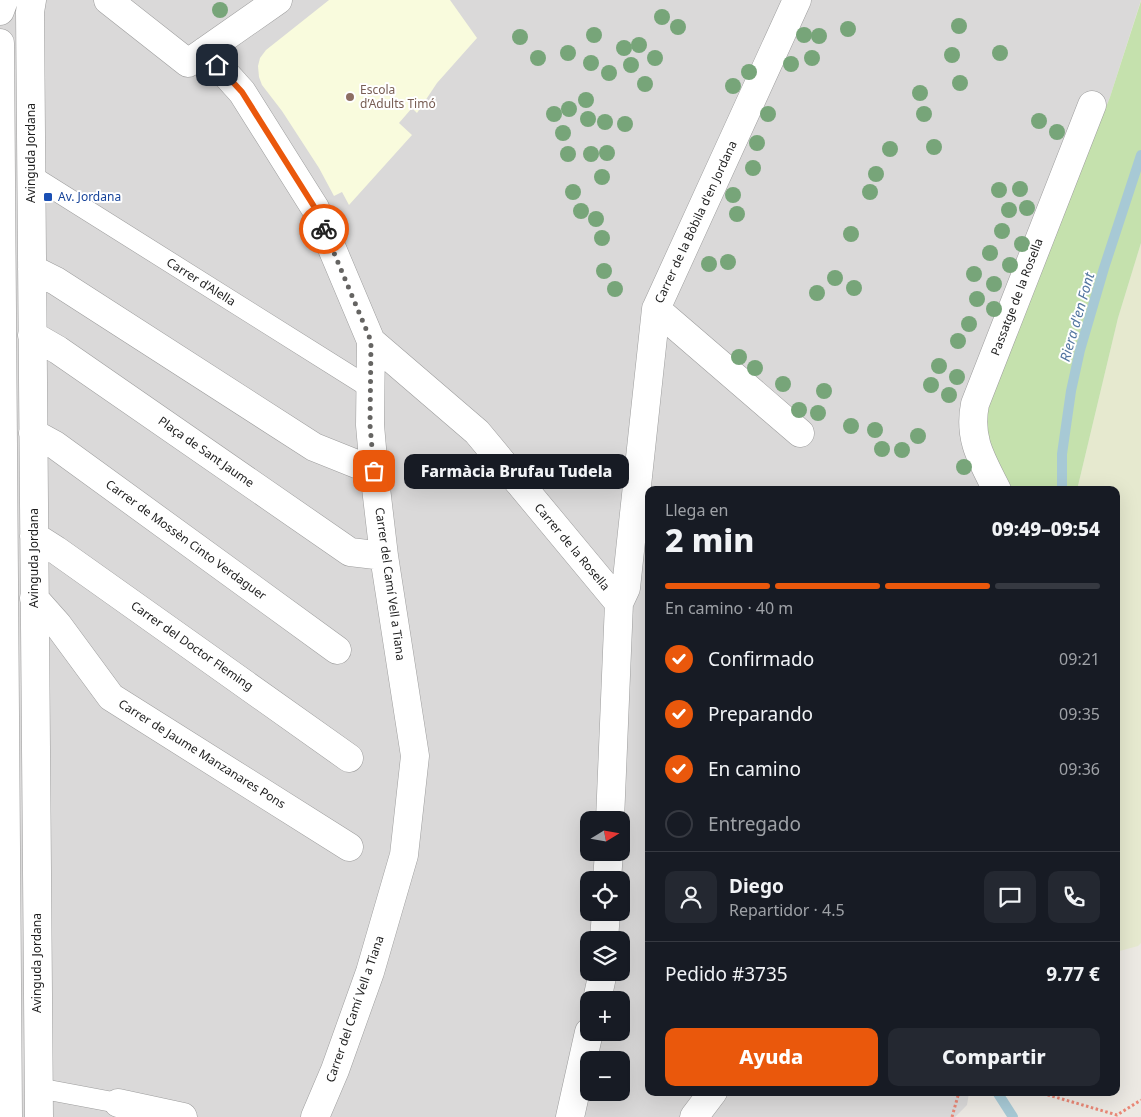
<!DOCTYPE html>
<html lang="es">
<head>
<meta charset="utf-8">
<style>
	body { margin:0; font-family:"Noto Sans",sans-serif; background:#242831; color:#f1f3f6; height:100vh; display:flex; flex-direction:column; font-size:19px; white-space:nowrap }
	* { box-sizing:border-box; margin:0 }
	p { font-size:16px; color:#9ea1a6 }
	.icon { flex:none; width:28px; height:28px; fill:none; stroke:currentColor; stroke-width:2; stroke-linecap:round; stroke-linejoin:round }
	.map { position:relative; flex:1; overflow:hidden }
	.details { position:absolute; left:645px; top:486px; width:475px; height:610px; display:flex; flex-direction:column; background:#171b24; border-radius:10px; box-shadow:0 5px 20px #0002 }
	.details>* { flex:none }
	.needle { width:32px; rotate:79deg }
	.tools { position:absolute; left:580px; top:811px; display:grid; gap:10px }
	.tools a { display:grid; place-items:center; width:50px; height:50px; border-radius:10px; background:#171b24; box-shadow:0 5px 20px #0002; font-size:25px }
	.pin { position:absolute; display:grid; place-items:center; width:42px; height:42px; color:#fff; margin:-21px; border-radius:10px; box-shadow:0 2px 8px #0006 }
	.courier { position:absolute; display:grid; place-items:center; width:50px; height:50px; margin:-25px; border:4px solid #ea580c; border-radius:50%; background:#fff; color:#222; box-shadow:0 1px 6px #0007 }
	.bubble { position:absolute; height:35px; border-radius:10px; background:#171b24; box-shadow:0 5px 20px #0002; font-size:16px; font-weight:800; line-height:35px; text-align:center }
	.headline em { font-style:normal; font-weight:800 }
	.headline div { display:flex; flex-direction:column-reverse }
	.headline { display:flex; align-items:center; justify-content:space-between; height:85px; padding:0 20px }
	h1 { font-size:32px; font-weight:800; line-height:38px }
	.bar { display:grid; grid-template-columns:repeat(4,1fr); gap:8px 5px; align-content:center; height:60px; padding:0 20px }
	.bar i { height:6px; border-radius:4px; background:#363941 }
	.bar .on { background:#ea580c }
	.bar p { grid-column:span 4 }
	.line { display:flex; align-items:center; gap:12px; padding:0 20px; border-top:1px solid #363941 }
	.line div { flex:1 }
	.round { display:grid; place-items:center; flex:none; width:52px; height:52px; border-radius:10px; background:#242831 }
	ol { padding:0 20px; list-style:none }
	li { display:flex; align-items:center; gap:15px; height:55px }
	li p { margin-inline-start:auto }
	li .icon { padding:5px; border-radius:50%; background:#ea580c; color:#fff; stroke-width:4 }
	li:last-child { color:#9ea1a6 }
	li i { width:28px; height:28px; border:2px solid #363941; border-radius:50% }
	.cta { display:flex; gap:10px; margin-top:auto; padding:10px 20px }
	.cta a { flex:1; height:58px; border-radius:10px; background:#ea580c; color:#fff; font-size:20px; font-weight:800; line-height:58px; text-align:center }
	.cta a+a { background:#242831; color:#f1f3f6 }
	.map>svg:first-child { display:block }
	.residential { fill:#dad9d9; fill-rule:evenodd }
	.education { fill:#f9fbdd }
	.farmland { fill:#e6e9cf }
	.grass { fill:#c5e1ad }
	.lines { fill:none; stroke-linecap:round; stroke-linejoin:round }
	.stream { stroke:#a7c9d5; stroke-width:10 }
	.pedestrian-casing { stroke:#9d9d9d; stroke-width:21 }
	.minor-casing { stroke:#9d9d9d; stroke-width:29 }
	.path { stroke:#e98776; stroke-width:3; stroke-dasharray:2.5 2.5; stroke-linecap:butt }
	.pedestrian { stroke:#fff; stroke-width:20 }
	.minor { stroke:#fff; stroke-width:28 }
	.tree { fill:#77a579 }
	.done { stroke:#656462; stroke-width:5; stroke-dasharray:0 9 }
	.route { stroke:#ea580c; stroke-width:6 }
	.education-dot { fill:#8d6e63; stroke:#fff; stroke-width:2 }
	.transit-dot { fill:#1a4fb4; stroke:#fff; stroke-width:2 }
	.labels { text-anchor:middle; stroke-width:4; stroke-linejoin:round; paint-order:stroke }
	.education-label { font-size:12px; fill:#785e54; stroke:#fff; text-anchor:start }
	.street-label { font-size:12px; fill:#1c1c1c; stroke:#fff }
	.transit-label { font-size:12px; fill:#164399; stroke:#fff; text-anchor:start }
	.water-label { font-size:14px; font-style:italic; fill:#5476a0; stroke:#fff }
</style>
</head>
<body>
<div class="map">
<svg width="1141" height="1117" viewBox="0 0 1141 1117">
	<rect width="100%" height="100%" fill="#ece9e3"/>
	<!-- residential -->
	<path class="residential" d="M0 0H1141L1110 97 992 396 1006 478 1011 490H649V1092L969 1093 967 1105 955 1117H0ZM589 820H621V852H589ZM589 880H621V912H589ZM589 940H621V972H589ZM589 1000H621V1032H589ZM589 1060H621V1092H589Z"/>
	<!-- education -->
	<path class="education" d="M329 0H450L477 38 437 83 417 113 412 108 399 123 412 135 349 205 342 192 334 196 319 168 282 111 262 85 259 77 258 66 260 58 266 50Z"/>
	<!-- farmland -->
	<path class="farmland" d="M1141 243V943L1138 946 1116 952V490H1077L1118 318Z"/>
	<!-- grass -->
	<path class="grass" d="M1141 1V243L1118 318 1077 490H1011L988 446 985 420 992 396 1110 97Z"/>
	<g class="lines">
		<!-- stream -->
		<path class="stream" d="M1062 490V454L1071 391 1080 350 1104 268 1141 155
			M997 1092 1013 1117"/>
		<!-- pedestrian casing -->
		<g class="pedestrian-casing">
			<path id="pedestrian" d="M31 175 370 388
				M38 1088 118 1103"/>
		</g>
		<!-- minor casing -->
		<g class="minor-casing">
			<path id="minor" d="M32 0 30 12 39 1117
				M108 0 188 63 278 0
				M0 11 4 0
				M0 43 8 1117
				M205 51 242 92 315 208 371 341 370 425 374 471 384 556 415 756 404 855 370 972 335 1070 315 1117
				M32 269 56 281 314 447 374 471
				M656 309 800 433
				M32 335 58 350 350 552 384 556
				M371 341 477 432 619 603 610 820
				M33 433 55 445 337 650
				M997 490C982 460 968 439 975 404L1092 105
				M34 536 56 550 349 758
				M34 598 58 625 111 697 349 847
				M619 603 626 588 656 309 797 0
				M607 880 609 852
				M604 940 606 912
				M597 1000 603 972
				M118 1103 183 1117
				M570 1117 589 1032
				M694 1117 713 1092"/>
		</g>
		<!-- path -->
		<path class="path" d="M1038 1092 1117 1115 1141 1100
			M952 1117 959 1092"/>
		<!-- pedestrian -->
		<use href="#pedestrian" class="pedestrian"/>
		<!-- minor -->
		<use href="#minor" class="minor"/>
	</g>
	<!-- trees -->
	<g class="tree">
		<circle cx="220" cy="10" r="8"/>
		<circle cx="662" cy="17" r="8"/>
		<circle cx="959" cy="26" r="8"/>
		<circle cx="678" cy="27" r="8"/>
		<circle cx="848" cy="29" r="8"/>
		<circle cx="594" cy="35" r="8"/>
		<circle cx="804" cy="35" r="8"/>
		<circle cx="819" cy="36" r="8"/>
		<circle cx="520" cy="37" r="8"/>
		<circle cx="639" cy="45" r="8"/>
		<circle cx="624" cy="48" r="8"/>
		<circle cx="568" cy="53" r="8"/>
		<circle cx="1000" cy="53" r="8"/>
		<circle cx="952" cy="55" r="8"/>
		<circle cx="538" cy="58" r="8"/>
		<circle cx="655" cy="58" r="8"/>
		<circle cx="812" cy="58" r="8"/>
		<circle cx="591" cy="63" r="8"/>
		<circle cx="791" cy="64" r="8"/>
		<circle cx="631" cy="65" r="8"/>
		<circle cx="749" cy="72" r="8"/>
		<circle cx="609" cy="73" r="8"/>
		<circle cx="960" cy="83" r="8"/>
		<circle cx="645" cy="84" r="8"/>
		<circle cx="733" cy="86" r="8"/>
		<circle cx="920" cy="93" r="8"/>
		<circle cx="586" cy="100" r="8"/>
		<circle cx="569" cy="109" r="8"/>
		<circle cx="554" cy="114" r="8"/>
		<circle cx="768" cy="114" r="8"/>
		<circle cx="924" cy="114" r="8"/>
		<circle cx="588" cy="119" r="8"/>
		<circle cx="1039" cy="121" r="8"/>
		<circle cx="605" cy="122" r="8"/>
		<circle cx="625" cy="124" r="8"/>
		<circle cx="1057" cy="132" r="8"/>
		<circle cx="563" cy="133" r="8"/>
		<circle cx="757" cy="143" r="8"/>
		<circle cx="934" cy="147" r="8"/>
		<circle cx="890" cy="149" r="8"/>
		<circle cx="607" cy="153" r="8"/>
		<circle cx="568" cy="154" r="8"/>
		<circle cx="591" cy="154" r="8"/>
		<circle cx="753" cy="168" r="8"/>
		<circle cx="876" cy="174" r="8"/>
		<circle cx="602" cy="177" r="8"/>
		<circle cx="1020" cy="189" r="8"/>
		<circle cx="999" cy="190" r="8"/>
		<circle cx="573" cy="192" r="8"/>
		<circle cx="870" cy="192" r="8"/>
		<circle cx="733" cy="195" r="8"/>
		<circle cx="1027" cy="208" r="8"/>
		<circle cx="1009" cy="210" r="8"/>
		<circle cx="581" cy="211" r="8"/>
		<circle cx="737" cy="214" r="8"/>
		<circle cx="596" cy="219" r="8"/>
		<circle cx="1002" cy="231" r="8"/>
		<circle cx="851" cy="234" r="8"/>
		<circle cx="602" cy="238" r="8"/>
		<circle cx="1022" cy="244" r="8"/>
		<circle cx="990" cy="253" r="8"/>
		<circle cx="728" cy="262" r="8"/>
		<circle cx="709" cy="264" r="8"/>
		<circle cx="1010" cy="265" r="8"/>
		<circle cx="604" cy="271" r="8"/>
		<circle cx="974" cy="274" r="8"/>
		<circle cx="835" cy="278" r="8"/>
		<circle cx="994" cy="284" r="8"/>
		<circle cx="854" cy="288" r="8"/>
		<circle cx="615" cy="289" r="8"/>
		<circle cx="817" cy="293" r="8"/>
		<circle cx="977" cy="299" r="8"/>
		<circle cx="994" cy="309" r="8"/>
		<circle cx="969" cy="324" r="8"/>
		<circle cx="958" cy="341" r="8"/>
		<circle cx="739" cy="357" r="8"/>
		<circle cx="939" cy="366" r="8"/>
		<circle cx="755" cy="368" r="8"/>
		<circle cx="957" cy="377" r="8"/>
		<circle cx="783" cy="384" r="8"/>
		<circle cx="931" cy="385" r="8"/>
		<circle cx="824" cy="391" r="8"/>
		<circle cx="949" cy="395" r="8"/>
		<circle cx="799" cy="410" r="8"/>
		<circle cx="818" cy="413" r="8"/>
		<circle cx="851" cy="426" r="8"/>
		<circle cx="875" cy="430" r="8"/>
		<circle cx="918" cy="436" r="8"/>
		<circle cx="882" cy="449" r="8"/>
		<circle cx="902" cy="450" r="8"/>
		<circle cx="964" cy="467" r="8"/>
	</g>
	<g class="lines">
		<!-- done -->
		<path class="done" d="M324 229 371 341 370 425 374 471"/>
		<!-- route -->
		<path class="route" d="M217 65 242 92 315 208 324 229"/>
	</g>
	<!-- markers -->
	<circle class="education-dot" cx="350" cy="97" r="5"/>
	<rect class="transit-dot" x="43" y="192" width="10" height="10" rx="2.5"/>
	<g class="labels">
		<!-- education labels -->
		<g class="education-label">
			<text x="360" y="94">Escola<tspan x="360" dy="14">d’Adults Timó</tspan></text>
		</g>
		<!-- street labels -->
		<g class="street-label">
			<text transform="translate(31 153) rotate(-90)" y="4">Avinguda Jordana</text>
			<text transform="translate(696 222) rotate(-65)" y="4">Carrer de la Bòbila d'en Jordana</text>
			<text transform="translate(201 282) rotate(32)" y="4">Carrer d'Alella</text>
			<text transform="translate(1017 297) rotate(-69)" y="4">Passatge de la Rosella</text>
			<text transform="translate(206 452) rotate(35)" y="4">Plaça de Sant Jaume</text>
			<text transform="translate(186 540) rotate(36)" y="4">Carrer de Mossèn Cinto Verdaguer</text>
			<text transform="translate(572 547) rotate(50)" y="4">Carrer de la Rosella</text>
			<text transform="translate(34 558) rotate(-90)" y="4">Avinguda Jordana</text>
			<text transform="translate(390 584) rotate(82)" y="4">Carrer del Camí Vell a Tiana</text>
			<text transform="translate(192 646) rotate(35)" y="4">Carrer del Doctor Fleming</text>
			<text transform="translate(202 754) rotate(32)" y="4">Carrer de Jaume Manzanares Pons</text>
			<text transform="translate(37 963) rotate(-90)" y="4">Avinguda Jordana</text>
			<text transform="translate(355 1009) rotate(-71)" y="4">Carrer del Camí Vell a Tiana</text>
		</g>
		<!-- transit labels -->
		<g class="transit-label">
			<text x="58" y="201">Av. Jordana</text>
		</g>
		<!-- water labels -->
		<g class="water-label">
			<text transform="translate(1077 317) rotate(-74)" y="5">Riera d'en Font</text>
		</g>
	</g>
</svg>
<div class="tools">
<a><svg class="needle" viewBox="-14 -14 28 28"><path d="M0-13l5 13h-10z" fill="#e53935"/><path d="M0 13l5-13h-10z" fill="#9ea1a6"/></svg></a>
<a><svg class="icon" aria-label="locate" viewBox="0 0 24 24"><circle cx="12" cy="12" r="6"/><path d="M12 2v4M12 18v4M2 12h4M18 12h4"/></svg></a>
<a><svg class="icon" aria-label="layers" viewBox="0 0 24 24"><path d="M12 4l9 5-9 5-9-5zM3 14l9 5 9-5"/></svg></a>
<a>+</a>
<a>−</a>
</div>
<div class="pin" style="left:374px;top:471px;background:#ea580c"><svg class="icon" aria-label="bag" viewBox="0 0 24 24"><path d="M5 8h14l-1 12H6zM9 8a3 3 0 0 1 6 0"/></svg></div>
<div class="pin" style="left:217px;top:65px;background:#1f2937"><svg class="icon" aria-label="home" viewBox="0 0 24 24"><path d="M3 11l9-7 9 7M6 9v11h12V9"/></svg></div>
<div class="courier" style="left:324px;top:229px"><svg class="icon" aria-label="bike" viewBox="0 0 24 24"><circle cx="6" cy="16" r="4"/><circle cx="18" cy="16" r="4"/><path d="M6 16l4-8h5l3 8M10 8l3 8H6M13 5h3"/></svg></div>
<div class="bubble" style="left:404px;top:454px;width:225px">Farmàcia Brufau Tudela</div>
<section class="details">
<div class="headline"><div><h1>2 min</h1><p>Llega en</p></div><em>09:49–09:54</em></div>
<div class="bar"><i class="on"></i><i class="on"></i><i class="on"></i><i></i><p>En camino · 40 m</p></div>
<ol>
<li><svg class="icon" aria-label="check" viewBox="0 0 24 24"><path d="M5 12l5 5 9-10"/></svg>Confirmado<p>09:21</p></li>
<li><svg class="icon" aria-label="check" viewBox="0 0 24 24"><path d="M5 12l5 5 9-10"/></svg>Preparando<p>09:35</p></li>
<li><svg class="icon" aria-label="check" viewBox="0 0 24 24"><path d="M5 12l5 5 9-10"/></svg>En camino<p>09:36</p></li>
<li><i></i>Entregado</li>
</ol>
<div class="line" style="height:90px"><a class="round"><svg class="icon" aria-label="person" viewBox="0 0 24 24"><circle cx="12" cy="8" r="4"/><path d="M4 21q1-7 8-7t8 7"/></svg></a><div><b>Diego</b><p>Repartidor · 4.5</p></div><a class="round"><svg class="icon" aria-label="chat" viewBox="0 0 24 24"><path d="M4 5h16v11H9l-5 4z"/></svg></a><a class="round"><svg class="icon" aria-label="phone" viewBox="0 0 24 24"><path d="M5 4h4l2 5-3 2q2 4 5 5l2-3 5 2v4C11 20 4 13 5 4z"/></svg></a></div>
<div class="line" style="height:65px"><div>Pedido #3735</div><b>9.77 €</b></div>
<div class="cta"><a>Ayuda</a><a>Compartir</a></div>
</section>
</div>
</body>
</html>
